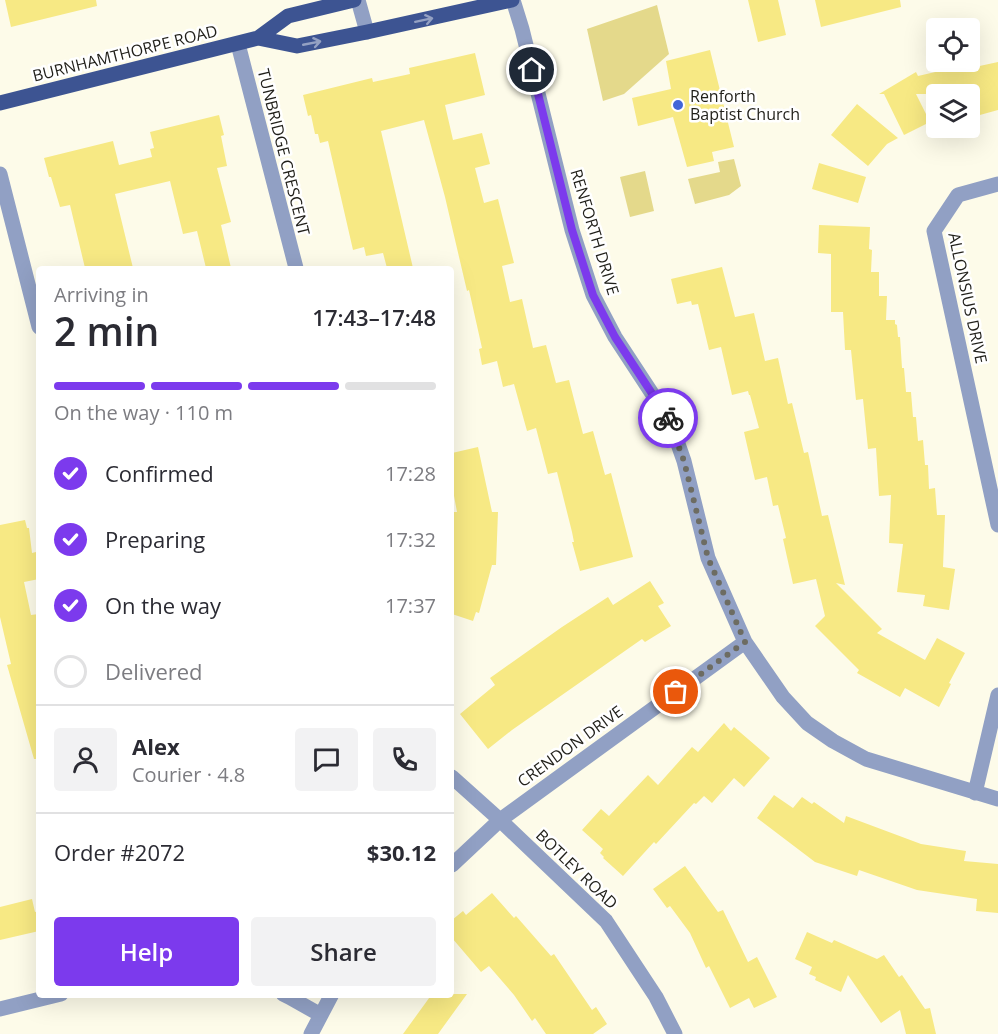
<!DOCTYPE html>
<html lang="en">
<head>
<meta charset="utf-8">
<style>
	body { margin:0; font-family:"Open Sans",sans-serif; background:#f2f2f3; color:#2b2b33; height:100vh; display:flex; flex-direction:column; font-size:22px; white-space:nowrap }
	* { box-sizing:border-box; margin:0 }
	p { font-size:20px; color:#7c7c81 }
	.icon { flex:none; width:33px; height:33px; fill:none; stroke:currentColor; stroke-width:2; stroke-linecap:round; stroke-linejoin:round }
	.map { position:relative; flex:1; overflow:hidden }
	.details { position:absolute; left:36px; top:266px; width:418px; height:732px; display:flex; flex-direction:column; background:#fff; border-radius:6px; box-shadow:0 6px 24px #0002 }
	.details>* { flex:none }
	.fabs { position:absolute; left:926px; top:18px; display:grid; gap:12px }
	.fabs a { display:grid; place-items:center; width:54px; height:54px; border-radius:6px; background:#fff; box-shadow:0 6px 24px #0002; font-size:30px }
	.pin { position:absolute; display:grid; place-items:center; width:51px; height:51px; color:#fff; margin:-26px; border:3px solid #fff; border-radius:50%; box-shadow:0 2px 6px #0007 }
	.courier { position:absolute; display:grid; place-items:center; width:60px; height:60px; margin:-30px; border:4px solid #7c3aed; border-radius:50%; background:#fff; color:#222; box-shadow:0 2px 8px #0007 }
	.overview em { font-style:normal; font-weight:600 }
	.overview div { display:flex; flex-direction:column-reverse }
	.overview { display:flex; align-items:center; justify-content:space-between; height:102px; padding:0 18px }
	h1 { font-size:39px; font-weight:600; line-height:45px }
	.bar { display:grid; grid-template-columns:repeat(4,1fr); gap:9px 6px; align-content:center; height:72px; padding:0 18px }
	.bar i { height:8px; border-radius:4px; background:#e1e1e2 }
	.bar .selected { background:#7c3aed }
	.bar p { grid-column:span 4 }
	.line { display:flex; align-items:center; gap:15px; padding:0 18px; border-top:2px solid #e1e1e2 }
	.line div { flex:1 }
	.round { display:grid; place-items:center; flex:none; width:63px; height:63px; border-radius:6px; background:#f2f2f3 }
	ol { padding:0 18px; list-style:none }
	li { display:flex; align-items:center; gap:18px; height:66px }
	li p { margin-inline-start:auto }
	li .icon { padding:6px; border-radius:50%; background:#7c3aed; color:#fff; stroke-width:4 }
	li:last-child { color:#7c7c81 }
	li i { width:33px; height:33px; border:3px solid #e1e1e2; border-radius:50% }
	.cta { display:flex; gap:12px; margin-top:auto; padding:12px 18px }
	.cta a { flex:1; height:69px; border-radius:6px; background:#7c3aed; color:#fff; font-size:24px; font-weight:600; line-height:69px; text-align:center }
	.cta a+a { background:#f2f2f3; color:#2b2b33 }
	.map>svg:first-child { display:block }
	.green { fill:#e4d98b }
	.building { fill:#f7e984 }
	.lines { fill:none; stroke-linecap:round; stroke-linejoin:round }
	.minor { stroke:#91a0c4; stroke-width:15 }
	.major { stroke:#3d5492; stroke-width:15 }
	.oneway { stroke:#94a1c3 }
	.done { stroke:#6d6c62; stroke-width:6; stroke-dasharray:0 10.8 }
	.route { stroke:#7c3aed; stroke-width:8 }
	.poi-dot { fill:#4166d8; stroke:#fff; stroke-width:2 }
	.labels { text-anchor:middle; stroke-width:5; stroke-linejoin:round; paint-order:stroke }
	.street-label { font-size:16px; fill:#201f19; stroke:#fff }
	.poi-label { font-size:16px; fill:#201f19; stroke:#fff; text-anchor:start }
</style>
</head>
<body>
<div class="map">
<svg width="998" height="1034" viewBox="0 0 998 1034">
	<rect width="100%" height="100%" fill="#fdfbe9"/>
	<!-- green -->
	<path class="green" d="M657 5 669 54 624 94 603 101 587 29Z
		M734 159 741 186 729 195 695 204 688 179 720 172 718 162Z
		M645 171 654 211 630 217 620 177Z"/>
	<!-- building -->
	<path class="building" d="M5 0H96L97 6 11 27Z
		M748 0H778L786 35 758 42Z
		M815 0H900L901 7 821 27Z
		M710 50 734 147 712 152 714 161 687 167 673 117 638 126 632 98 671 89 666 61Z
		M475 53 485 95 445 105 453 140 482 133 490 164 475 168 484 203 498 199 514 263 502 266 510 302 522 299 533 348 546 345 556 383 569 380 583 434 593 431 605 475 611 473 633 557 580 571 572 542H574L572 532 557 472 548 474 536 428 527 431 514 384 503 387 497 361 482 365 479 349 482 348 469 290 467 291 445 197 424 120 381 131 413 268H387L383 253 366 256 364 247 353 250 328 141 320 143 318 134H315L311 115 308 116 303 95 372 78 373 82 410 74 409 68Z
		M998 62V110L969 118V94H916L930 122 904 135 884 94H879L916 72 918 76 974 63 975 67Z
		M857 104 898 138 887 144 868 166 831 135Z
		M219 115 224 135 221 136 227 166 217 168 231 222 221 225 231 268H206L197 231 183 234 170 181 115 194 133 268H85L70 205 60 207 51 177H49L44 158 113 141 119 165 152 157 150 149 154 148 150 132Z
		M819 163 866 177 858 203 812 189Z
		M819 225 870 227 869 249 872 250 871 272H879V296H887L886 320H895V324L897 325 898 337H900L902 368H904L906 392H911L913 417H916L918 441 923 440 925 465H928L929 489 935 488 937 515H945L943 567 955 569 949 610 923 606 925 595 897 592 903 544 889 543 891 495 879 496 876 448 868 449 863 399 856 400 851 350H845L843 312H831V254L818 253Z
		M722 267 735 317 754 313 765 361 778 358 788 404 792 403 804 453 808 452 822 516 828 515 845 585 836 583 882 629 877 633 925 660 937 638 965 653 949 683 951 684 939 707 905 688 900 697 857 673 859 670 815 626 825 616 816 579 793 584 783 539 786 538 778 505 773 506 767 477 755 480 744 432 759 428 750 395H749L748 391 732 395 721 347 709 350 698 304 692 305 691 301 677 304 671 279Z
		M478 447 492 512H498L496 565H492L479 613 476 612 473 621 452 614V512H457L452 485V453Z
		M25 520 27 528H29L32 553 36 552 39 566V579L24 582 31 615 39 614V759H34L7 665 11 664 0 617V525Z
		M650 581 664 603 658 606 671 626 645 642 642 639 512 730 488 749 460 714 495 685 490 678 562 627 608 597 613 605Z
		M724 723 731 731 734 727 770 758 744 787 734 778 712 803 704 796 696 804 694 803 656 844 654 842 623 876 603 858 604 857 600 853 603 849 582 830 601 809 609 816 648 775 658 785 692 747 698 752Z
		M774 795 793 808 802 797 812 804 814 802 844 823 846 816 921 844 966 851 964 861 998 864V913L976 911 977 899 917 890 859 870 857 876 815 862 757 818Z
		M685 866 718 912 723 910 748 962 757 957 777 997 754 1008 749 998 730 1008 709 966 706 968 690 933 670 906 667 908 653 889Z
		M492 893 514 918 516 916 551 956 554 954 592 1010 596 1007 607 1024 593 1034H546L535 1018 532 1021 514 995 489 966 481 972 452 938V920L463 911 466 915Z
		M32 899 35 912 39 911V931L0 940V907Z
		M807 932 832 943 834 940 877 959 884 955 899 977 902 975 925 1009 930 1008 936 1034H906L900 1010 881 1023 848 975 841 992 815 980 816 977 809 974 812 967 795 959Z
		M432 994H467L438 1034H403Z"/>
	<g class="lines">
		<!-- minor -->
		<path class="minor" d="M358 0 367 32
			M513 0 522 29 572 230 593 295 615 337 670 421 684 461 708 558 745 642 783 697 807 723 833 741 866 759 998 799
			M238 44 296 268
			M0 174 39 327
			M998 184 958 195 934 231 998 525
			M452 777 500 820 606 921 656 997 675 1034
			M975 793 998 695
			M452 865 500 820 745 642
			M283 994 289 997 321 1015
			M0 1009 61 994
			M311 1034 332 994"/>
		<!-- major -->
		<path class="major" d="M258 38 297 46 367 32 512 0
			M0 103 258 38 288 16 354 0"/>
	</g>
	<!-- one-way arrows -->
	<defs><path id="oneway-shaft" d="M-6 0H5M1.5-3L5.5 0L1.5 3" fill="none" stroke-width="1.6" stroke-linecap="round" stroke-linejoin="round" transform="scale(1.5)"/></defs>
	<g class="oneway">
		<use href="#oneway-shaft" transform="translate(424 20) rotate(-12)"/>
		<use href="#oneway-shaft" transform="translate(312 43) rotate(-11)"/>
	</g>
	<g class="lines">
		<!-- done -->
		<path class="done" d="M668 418 684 461 708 558 745 642 676 692"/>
		<!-- route -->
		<path class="route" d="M532 70 572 230 593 295 615 337 668 418"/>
	</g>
	<!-- markers -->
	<circle class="poi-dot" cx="678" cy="105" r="6"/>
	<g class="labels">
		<!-- street labels -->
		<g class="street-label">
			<text transform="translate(125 53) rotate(-14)" y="6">BURNHAMTHORPE ROAD</text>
			<text transform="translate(284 152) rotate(76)" y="6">TUNBRIDGE CRESCENT</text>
			<text transform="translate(595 232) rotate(73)" y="6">RENFORTH DRIVE</text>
			<text transform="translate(968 298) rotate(78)" y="6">ALLONSIUS DRIVE</text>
			<text transform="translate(570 746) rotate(-36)" y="6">CRENDON DRIVE</text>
			<text transform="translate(577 869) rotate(44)" y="6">BOTLEY ROAD</text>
		</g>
		<!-- poi labels -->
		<g class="poi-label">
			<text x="690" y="102">Renforth<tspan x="690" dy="18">Baptist Church</tspan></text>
		</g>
	</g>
</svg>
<div class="fabs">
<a><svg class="icon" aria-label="locate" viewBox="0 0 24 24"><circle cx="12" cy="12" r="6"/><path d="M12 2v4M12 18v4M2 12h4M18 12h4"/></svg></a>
<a><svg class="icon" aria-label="layers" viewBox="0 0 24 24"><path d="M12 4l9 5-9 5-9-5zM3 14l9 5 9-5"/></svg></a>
</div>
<div class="pin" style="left:676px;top:692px;background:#ea580c"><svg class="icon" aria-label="bag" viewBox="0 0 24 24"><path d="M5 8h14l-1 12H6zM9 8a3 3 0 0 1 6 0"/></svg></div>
<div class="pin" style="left:532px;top:70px;background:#1f2937"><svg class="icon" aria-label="home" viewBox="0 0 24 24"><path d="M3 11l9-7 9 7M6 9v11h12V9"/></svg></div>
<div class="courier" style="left:668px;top:418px"><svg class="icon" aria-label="bike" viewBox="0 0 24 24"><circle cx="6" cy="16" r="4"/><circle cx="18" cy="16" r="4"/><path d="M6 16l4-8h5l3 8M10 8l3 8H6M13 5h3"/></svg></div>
<section class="details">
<div class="overview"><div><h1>2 min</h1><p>Arriving in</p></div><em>17:43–17:48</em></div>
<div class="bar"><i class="selected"></i><i class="selected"></i><i class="selected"></i><i></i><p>On the way · 110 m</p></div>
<ol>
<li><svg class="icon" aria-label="check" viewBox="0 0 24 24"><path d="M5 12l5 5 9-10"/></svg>Confirmed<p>17:28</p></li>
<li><svg class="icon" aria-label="check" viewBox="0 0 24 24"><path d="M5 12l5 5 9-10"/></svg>Preparing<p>17:32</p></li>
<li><svg class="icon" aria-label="check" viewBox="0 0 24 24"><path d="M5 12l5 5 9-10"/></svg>On the way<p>17:37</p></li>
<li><i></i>Delivered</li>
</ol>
<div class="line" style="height:108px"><a class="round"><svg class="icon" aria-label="person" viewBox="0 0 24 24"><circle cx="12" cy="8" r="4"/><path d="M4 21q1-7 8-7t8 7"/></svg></a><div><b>Alex</b><p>Courier · 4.8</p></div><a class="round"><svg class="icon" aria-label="chat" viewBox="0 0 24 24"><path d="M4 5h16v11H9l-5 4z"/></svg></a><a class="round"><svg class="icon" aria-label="phone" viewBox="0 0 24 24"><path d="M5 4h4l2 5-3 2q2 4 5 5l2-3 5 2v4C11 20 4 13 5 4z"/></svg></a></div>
<div class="line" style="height:78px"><div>Order #2072</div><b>$30.12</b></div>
<div class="cta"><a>Help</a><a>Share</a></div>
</section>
</div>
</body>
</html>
